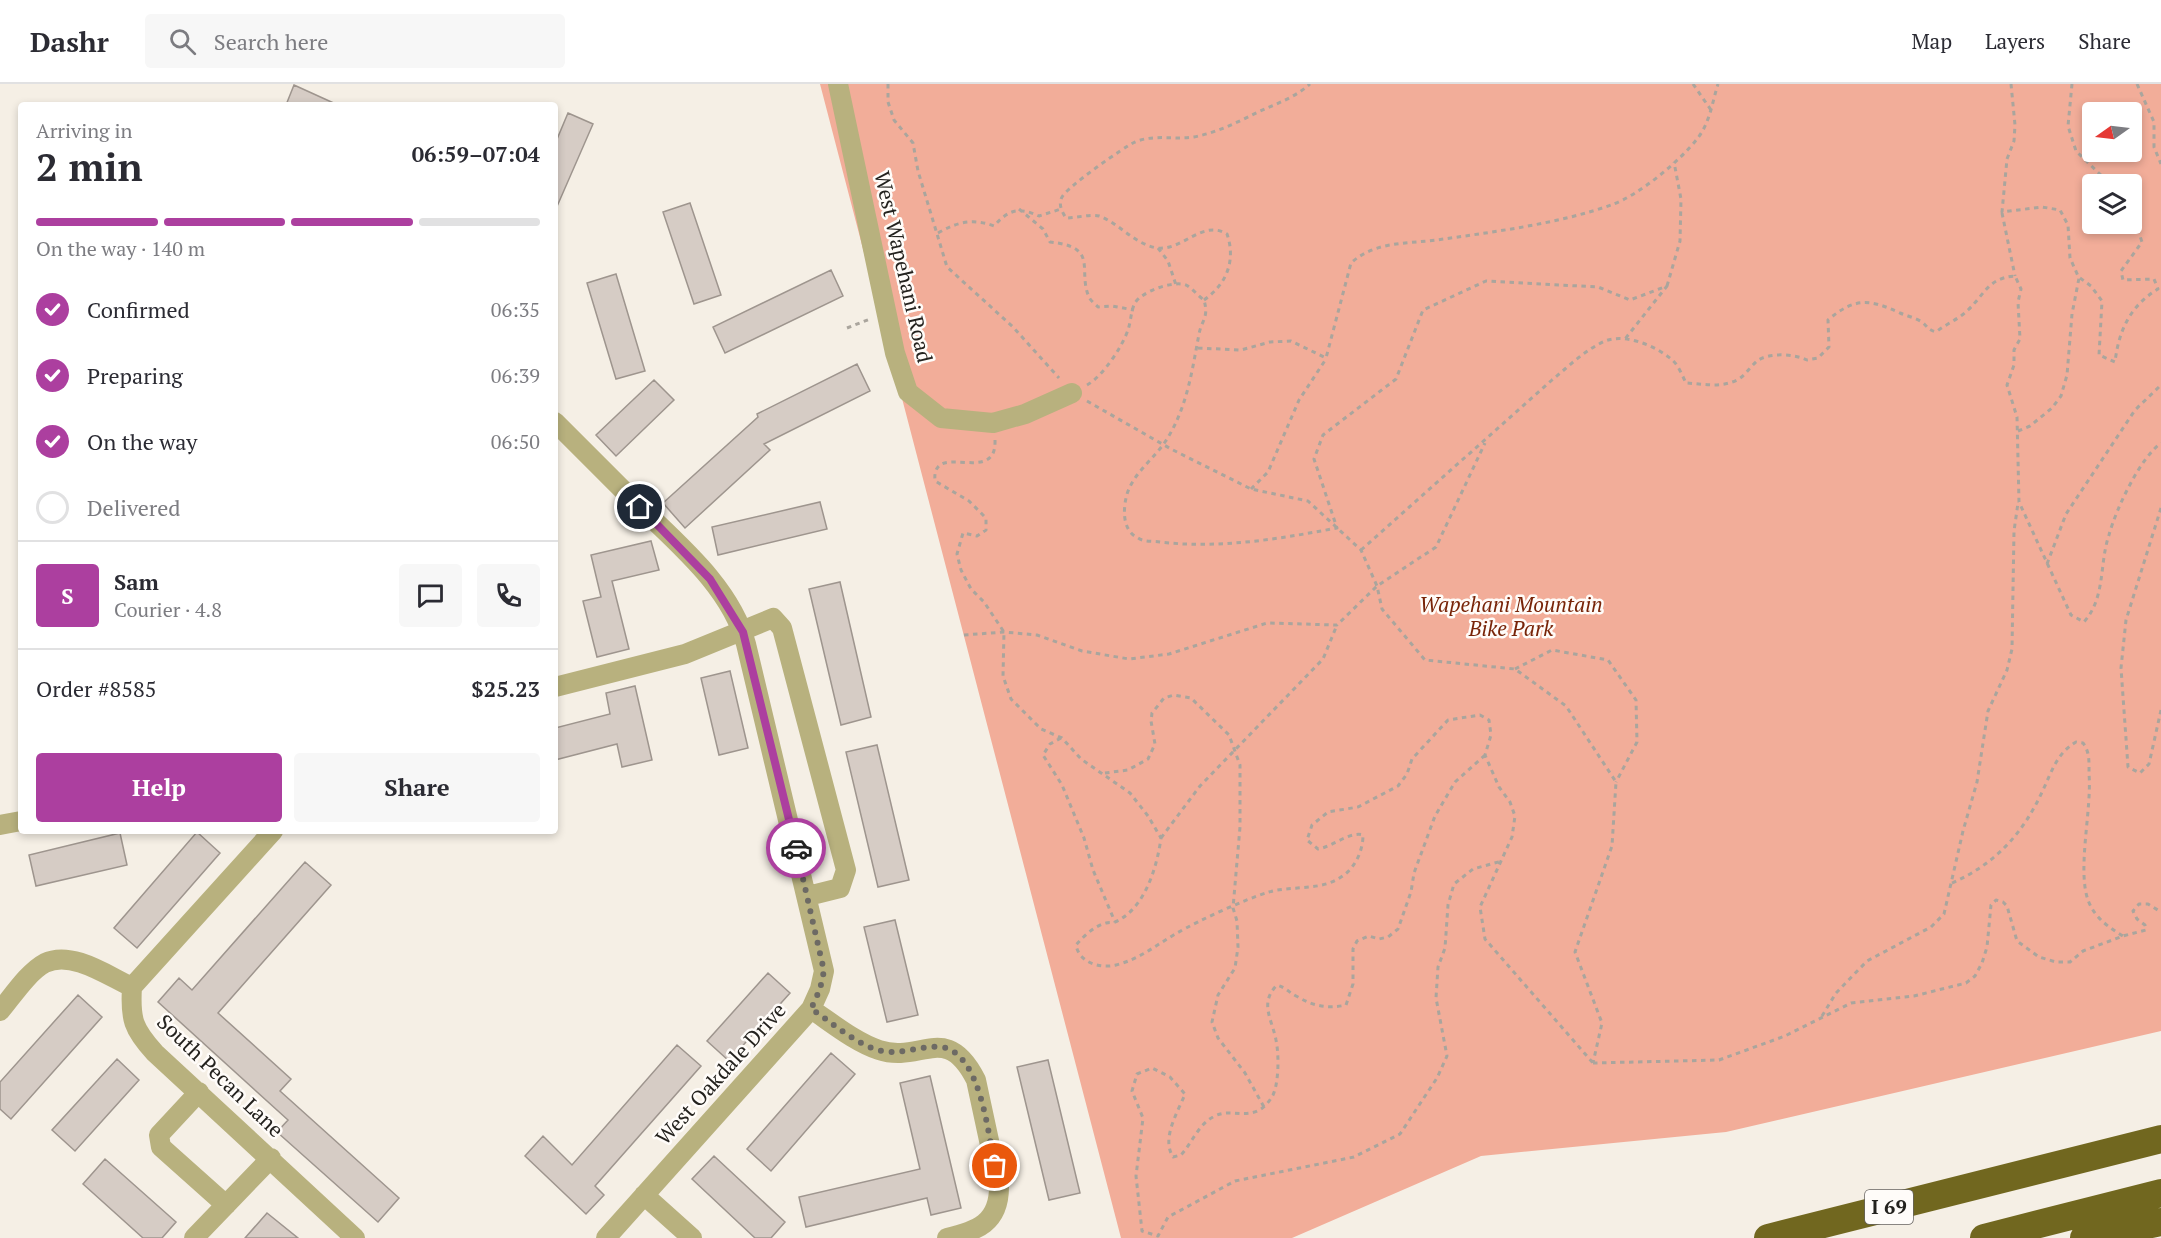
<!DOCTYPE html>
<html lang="en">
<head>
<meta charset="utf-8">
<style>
	body { margin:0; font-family:"PT Serif",serif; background:#f7f7f7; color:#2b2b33; height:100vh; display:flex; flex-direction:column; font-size:22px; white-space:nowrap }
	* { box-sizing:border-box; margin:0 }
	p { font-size:20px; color:#7c7c81 }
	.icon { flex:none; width:33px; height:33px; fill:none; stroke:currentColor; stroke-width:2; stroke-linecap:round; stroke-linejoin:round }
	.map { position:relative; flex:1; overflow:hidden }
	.sheet { position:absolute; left:18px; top:18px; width:540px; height:732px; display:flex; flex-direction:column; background:#fff; border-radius:6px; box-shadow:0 3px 9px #0003 }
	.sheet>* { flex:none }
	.needle { width:39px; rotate:256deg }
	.tools { position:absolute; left:2082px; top:18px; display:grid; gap:12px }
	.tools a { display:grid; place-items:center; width:60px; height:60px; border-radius:6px; background:#fff; box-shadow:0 3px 9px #0003; font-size:30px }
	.pin { position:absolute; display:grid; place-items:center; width:51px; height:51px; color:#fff; margin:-26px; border:3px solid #fff; border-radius:50%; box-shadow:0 2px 6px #0007 }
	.courier { position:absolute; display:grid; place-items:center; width:60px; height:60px; margin:-30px; border:4px solid #ac3f9f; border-radius:50%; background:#fff; color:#222; box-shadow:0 2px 8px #0007 }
	.head em { font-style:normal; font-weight:800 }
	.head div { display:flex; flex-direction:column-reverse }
	.head { display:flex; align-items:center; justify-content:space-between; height:102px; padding:0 18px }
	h1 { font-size:39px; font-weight:800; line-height:45px }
	.bar { display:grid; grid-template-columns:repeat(4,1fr); gap:9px 6px; align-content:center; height:72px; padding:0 18px }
	.bar i { height:8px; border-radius:4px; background:#e1e1e2 }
	.bar .on { background:#ac3f9f }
	.bar p { grid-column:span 4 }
	.line { display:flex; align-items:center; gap:15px; padding:0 18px; border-top:2px solid #e1e1e2 }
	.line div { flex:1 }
	.round { display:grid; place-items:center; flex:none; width:63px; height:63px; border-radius:6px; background:#f7f7f7 }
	ol { padding:0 18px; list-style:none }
	li { display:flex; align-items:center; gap:18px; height:66px }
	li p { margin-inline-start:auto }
	li .icon { padding:6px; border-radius:50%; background:#ac3f9f; color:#fff; stroke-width:4 }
	li:last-child { color:#7c7c81 }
	li i { width:33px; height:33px; border:3px solid #e1e1e2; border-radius:50% }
	.action { display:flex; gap:12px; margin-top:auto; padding:12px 18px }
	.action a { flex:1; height:69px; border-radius:6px; background:#ac3f9f; color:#fff; font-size:24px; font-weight:800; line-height:69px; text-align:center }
	.action a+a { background:#f7f7f7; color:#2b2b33 }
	header { display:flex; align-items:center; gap:36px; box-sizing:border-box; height:84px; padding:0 30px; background:#fff; border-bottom:2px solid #e1e1e2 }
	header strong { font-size:28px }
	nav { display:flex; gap:33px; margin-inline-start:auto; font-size:21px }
	.search { width:420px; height:54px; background:#f7f7f7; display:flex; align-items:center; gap:15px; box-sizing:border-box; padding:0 21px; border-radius:6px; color:#7c7c81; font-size:22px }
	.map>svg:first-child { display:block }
	.green { fill:#f2ad99; fill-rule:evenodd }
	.building { fill:#d6ccc5; stroke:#9e958e; stroke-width:1.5 }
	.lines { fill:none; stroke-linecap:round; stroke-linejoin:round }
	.path { stroke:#aaa59d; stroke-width:3; stroke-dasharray:4.5 4.5; stroke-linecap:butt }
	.minor { stroke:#b8b17e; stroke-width:20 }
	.highway { stroke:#71671f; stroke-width:28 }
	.done { stroke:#6d6a64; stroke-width:6; stroke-dasharray:0 10.8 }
	.route { stroke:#ac3f9f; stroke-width:8 }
	.labels { text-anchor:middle; stroke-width:5; stroke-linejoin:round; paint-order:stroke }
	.shield { fill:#fffcf9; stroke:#666360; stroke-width:1.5 }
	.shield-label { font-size:20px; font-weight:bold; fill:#24221e }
	.street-label { font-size:21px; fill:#24221e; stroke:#fffcf9 }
	.park-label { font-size:21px; font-style:italic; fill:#782408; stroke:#fffcf9 }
</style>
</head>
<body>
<header>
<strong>Dashr</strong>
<div class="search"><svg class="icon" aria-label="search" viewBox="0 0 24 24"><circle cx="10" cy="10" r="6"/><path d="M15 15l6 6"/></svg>Search here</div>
<nav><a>Map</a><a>Layers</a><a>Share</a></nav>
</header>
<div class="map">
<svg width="2161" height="1154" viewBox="0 0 2161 1154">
	<rect width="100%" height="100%" fill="#f5efe5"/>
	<!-- green -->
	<path class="green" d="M820 0H2161V947L1726 1048 1481 1072 1292 1154H1121ZM2092 28H2132V68H2092ZM2092 100H2132V140H2092Z"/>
	<!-- building -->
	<path class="building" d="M294 1 338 21H286Z
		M568 29 593 40 555 127V60Z
		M690 119 721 211 694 220 663 128Z
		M831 186 843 212 725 269 713 243Z
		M616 190 645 287 616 295 587 199Z
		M857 280 870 307 764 360 770 366 685 444 663 419 758 333 757 330Z
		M654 296 674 316 616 372 596 351Z
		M820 418 827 445 718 471 712 443Z
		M651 457 659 486 612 497 629 565 597 573 583 517 601 513 591 471Z
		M840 498 871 633 841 641 809 505Z
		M730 587 748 664 719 671 701 594Z
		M635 602 652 676 622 683 617 660 555 676V644L610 630 606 609Z
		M877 661 909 796 878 803 846 668Z
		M197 748 220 769 137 864 114 844Z
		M120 749 127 781 36 802 29 771Z
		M305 778 331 801 218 929 291 995 280 1007 399 1114 378 1138 277 1048 288 1036 158 918 179 894 192 906Z
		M895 836 918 931 887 938 864 843Z
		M768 889 790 909 729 977 707 957Z
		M78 911 102 933 11 1035 0 1025V998Z
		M677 961 701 982 595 1102 604 1111 586 1130 525 1072 543 1052 572 1081Z
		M831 969 855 990 771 1087 747 1065Z
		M117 975 139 996 75 1067 52 1046Z
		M1048 976 1080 1109 1049 1116 1017 983Z
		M930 992 961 1124 931 1131 927 1114 806 1143 799 1113 920 1085 900 999Z
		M714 1072 785 1138 771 1154H755L692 1095Z
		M105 1075 176 1138 162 1154H143L83 1100Z
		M267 1129 298 1154H245Z"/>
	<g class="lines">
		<!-- path -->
		<path class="path" d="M888 0V18L894 36 913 59 918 87 947 183 1013 243 1059 294
			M1693 0 1711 26
			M2011 0 2015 41 2014 57 2007 75 2002 128 2042 123 2060 126 2068 141 2070 174 2079 194 2072 230 2067 291 2061 312 2052 324 2030 342 2018 347
			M2072 0 2068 42 2076 67 2110 100
			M2137 0 2154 38V63L2161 80
			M1019 125 1043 145 1050 158C1100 163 1077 186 1089 213 1090 216 1095 220 1098 223L1112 222 1134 226
			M2002 129 2015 192
			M938 149C957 138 973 134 994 142 1009 125 1019 123 1039 132L1061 125
			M1158 164 1168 177 1176 201
			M2080 194 2091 202 2102 217 2099 271 2115 278C2119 246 2130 222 2158 205L2154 195 2123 196 2121 187 2142 158 2132 128
			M1667 202 1680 157 1681 115 1674 78
			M1204 216C1227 200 1236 176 1227 150 1202 135 1183 167 1157 164 1134 160 1119 139 1099 132 1089 130 1076 134 1066 134 1062 128 1058 120 1062 113 1067 103 1124 63 1135 58 1154 50 1174 56 1194 53 1214 49 1232 41 1250 32 1271 21 1292 16 1310 0
			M847 244 870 235
			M1198 264 1241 266 1270 258 1291 257 1326 274 1351 179C1375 157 1406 160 1437 156 1492 148 1558 140 1611 121 1638 112 1680 77 1697 55 1710 39 1712 19 1718 0
			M1087 301C1103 292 1122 263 1128 246 1131 237 1131 226 1135 219 1141 208 1173 196 1186 201 1192 204 1198 212 1204 216 1209 234 1202 235 1199 250 1192 287 1187 325 1165 358 1152 377 1131 391 1126 414 1123 428 1123 447 1138 454 1144 458 1153 457 1160 458 1219 465 1279 455 1337 444L1314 375 1323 351 1396 295 1423 226 1486 197 1598 203 1630 216 1667 202 1625 255
			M1087 317 1171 365 1251 405 1308 417 1361 466 1377 502 1382 525 1425 576 1515 585 1566 622 1616 698 1612 762 1575 868 1602 939 1593 979
			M995 356C997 403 931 355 935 397L969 417 986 434V446L977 452 963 449 957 470 961 486 971 505 984 518 1004 548 1003 592 1011 615 1041 645 1062 654 1081 675 1130 709 1148 732 1161 754C1157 783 1145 825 1115 838 1113 839 1109 838 1106 839 1094 842 1084 852 1076 861 1079 878 1099 885 1116 881 1140 875 1156 861 1177 849 1200 836 1243 816 1269 808 1293 801 1322 808 1344 791 1356 782 1363 766 1363 751 1350 747 1332 763 1318 765L1307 756 1312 741 1328 728 1358 723 1398 702 1407 690 1412 675 1448 636 1480 631 1489 636 1491 651 1485 671 1499 703 1510 718 1515 732 1512 753 1480 823 1485 855 1593 979
			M1251 405 1268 388 1299 316 1326 275
			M2161 424 2126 536 2121 584 2128 683 2140 689 2149 680 2161 626
			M1361 466 1552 296C1569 282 1585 266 1605 257 1625 249 1656 262 1671 275 1678 280 1682 291 1686 299 1703 300 1721 304 1737 296 1745 292 1750 283 1757 277 1769 268 1795 270 1807 276L1818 274 1829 263 1828 236C1855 213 1870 215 1900 229 1907 232 1916 234 1922 238 1928 243 1928 246 1936 248 1946 240 1959 235 1968 226 1985 210 1988 194 2015 192L2021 205 2018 218 2020 255 2014 266V281L2007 301 2017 333 2019 418 2071 531 2084 538C2106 513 2099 480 2109 451 2116 425 2140 374 2161 359
			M2047 480 2066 430 2135 326 2161 301
			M964 551 1004 548 1037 551 1082 567 1129 575 1169 570 1267 539 1337 541 1377 502 1436 463 1485 359
			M1515 585 1552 566 1608 576 1636 616 1637 658 1616 698
			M1061 654 1050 660 1043 671 1062 701 1084 754 1093 786 1115 838
			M1485 671 1455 698 1435 732 1414 789 1411 808 1398 845 1388 853 1379 855 1369 852 1357 857 1353 865V900L1346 921C1328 925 1313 922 1298 913 1289 909 1287 904 1277 901 1259 919 1272 935 1276 956 1279 970 1279 998 1273 1011 1255 1043 1233 1021 1213 1033 1198 1041 1192 1059 1181 1071L1173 1073C1161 1054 1178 1028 1185 1010L1170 993 1152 984 1137 990 1132 1007 1143 1034 1136 1092 1142 1147 1158 1152 1168 1133 1235 1097 1354 1073 1400 1050 1437 994 1447 972 1436 914 1438 883 1445 864 1448 821 1454 800 1473 785 1502 777
			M1105 689 1128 686 1148 675 1155 660 1151 637 1152 629 1164 614 1174 611 1191 614 1229 651 1240 681V743L1233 824 1237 837 1238 863 1235 884 1218 911 1212 938 1218 954 1245 989 1264 1023
			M1161 754 1200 702 1323 575 1337 541
			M1952 799C1995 780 2023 750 2043 706 2052 687 2057 669 2076 658L2083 659C2090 668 2089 679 2089 690 2092 725 2077 785 2088 816 2094 833 2108 843 2123 852
			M1822 932 1836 909 1867 877 1931 843 1944 830 1963 747 1977 698 1988 627 2007 586 2012 565 2014 447 2018 419
			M1593 979 1719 976 1785 952 1851 919 1914 912 1966 899 1975 892 1982 879 1987 863 1991 821 1996 816 2003 818 2007 822 2017 857 2039 873 2056 878H2070L2083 867 2123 852 2146 846 2145 841 2137 835 2133 827 2139 820H2148L2161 828"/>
		<!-- minor -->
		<path class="minor" d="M838 0 895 269 908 308 941 334 993 339 1025 330 1072 309
			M555 338C583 366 612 395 640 423 680 462 731 504 746 560L824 887 820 905 811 925 606 1154
			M555 603 685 570 773 534 782 544 846 786 840 804 808 812
			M0 741 21 737
			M273 747 132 903C130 935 133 945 155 969L355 1154
			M811 925C832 939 855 958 879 966 921 980 946 937 976 996L999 1103C999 1139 977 1147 947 1154
			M0 927C12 913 28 888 45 879 72 866 108 892 132 903
			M199 1008 159 1051 161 1063 226 1121
			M644 1111 692 1154
			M194 1154 271 1074"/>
		<!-- highway -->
		<path class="highway" d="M1768 1154 2161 1055
			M1984 1154 2161 1109
			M2084 1154 2161 1138"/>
	</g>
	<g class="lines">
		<!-- done -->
		<path class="done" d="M796 764 824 887 820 905 811 925C832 938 857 962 882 967 901 971 921 961 941 963 981 968 988 1051 995 1082"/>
		<!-- route -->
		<path class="route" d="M640 423 710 495 743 548 796 764"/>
	</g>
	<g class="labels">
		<!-- shield labels -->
		<rect class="shield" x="1865" y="1106" width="48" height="34" rx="4.5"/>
		<g class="shield-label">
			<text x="1889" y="1130">I 69</text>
		</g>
		<!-- street labels -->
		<g class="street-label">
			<text transform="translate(903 183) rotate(77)" y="7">West Wapehani Road</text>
			<text transform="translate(721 990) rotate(-48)" y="7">West Oakdale Drive</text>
			<text transform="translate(220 992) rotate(44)" y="7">South Pecan Lane</text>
		</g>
		<!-- park labels -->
		<g class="park-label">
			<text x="1511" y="528">Wapehani Mountain<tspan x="1511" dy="24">Bike Park</tspan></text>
		</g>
	</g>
</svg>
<div class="tools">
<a><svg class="needle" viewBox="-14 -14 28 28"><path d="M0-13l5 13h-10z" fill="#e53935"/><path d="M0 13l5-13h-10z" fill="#7c7c81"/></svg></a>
<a><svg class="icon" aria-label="layers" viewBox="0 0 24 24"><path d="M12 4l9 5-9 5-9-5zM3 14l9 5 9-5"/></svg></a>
</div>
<div class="pin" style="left:995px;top:1082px;background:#ea580c"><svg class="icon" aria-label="bag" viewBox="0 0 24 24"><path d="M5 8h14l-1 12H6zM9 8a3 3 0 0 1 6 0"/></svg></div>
<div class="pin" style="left:640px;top:423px;background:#1f2937"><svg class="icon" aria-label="home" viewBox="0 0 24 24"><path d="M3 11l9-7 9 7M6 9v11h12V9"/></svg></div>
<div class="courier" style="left:796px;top:764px"><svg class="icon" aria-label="car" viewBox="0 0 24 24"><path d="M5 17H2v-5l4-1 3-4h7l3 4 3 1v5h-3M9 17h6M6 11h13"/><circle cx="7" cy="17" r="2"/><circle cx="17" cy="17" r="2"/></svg></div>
<section class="sheet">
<div class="head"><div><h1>2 min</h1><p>Arriving in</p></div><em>06:59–07:04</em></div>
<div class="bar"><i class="on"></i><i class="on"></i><i class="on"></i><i></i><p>On the way · 140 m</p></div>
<ol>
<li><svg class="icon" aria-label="check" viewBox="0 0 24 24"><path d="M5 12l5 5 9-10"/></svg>Confirmed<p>06:35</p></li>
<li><svg class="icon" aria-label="check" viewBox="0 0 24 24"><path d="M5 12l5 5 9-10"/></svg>Preparing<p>06:39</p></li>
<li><svg class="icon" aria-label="check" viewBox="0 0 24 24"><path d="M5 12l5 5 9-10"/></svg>On the way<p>06:50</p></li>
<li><i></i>Delivered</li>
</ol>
<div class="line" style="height:108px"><b class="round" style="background:#ac3f9f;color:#fff">S</b><div><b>Sam</b><p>Courier · 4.8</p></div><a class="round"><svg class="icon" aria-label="chat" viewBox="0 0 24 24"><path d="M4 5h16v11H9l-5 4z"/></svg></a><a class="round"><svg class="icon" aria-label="phone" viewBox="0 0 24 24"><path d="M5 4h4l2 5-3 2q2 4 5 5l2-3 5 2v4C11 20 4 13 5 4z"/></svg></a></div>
<div class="line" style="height:78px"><div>Order #8585</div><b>$25.23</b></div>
<div class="action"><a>Help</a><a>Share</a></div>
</section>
</div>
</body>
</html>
